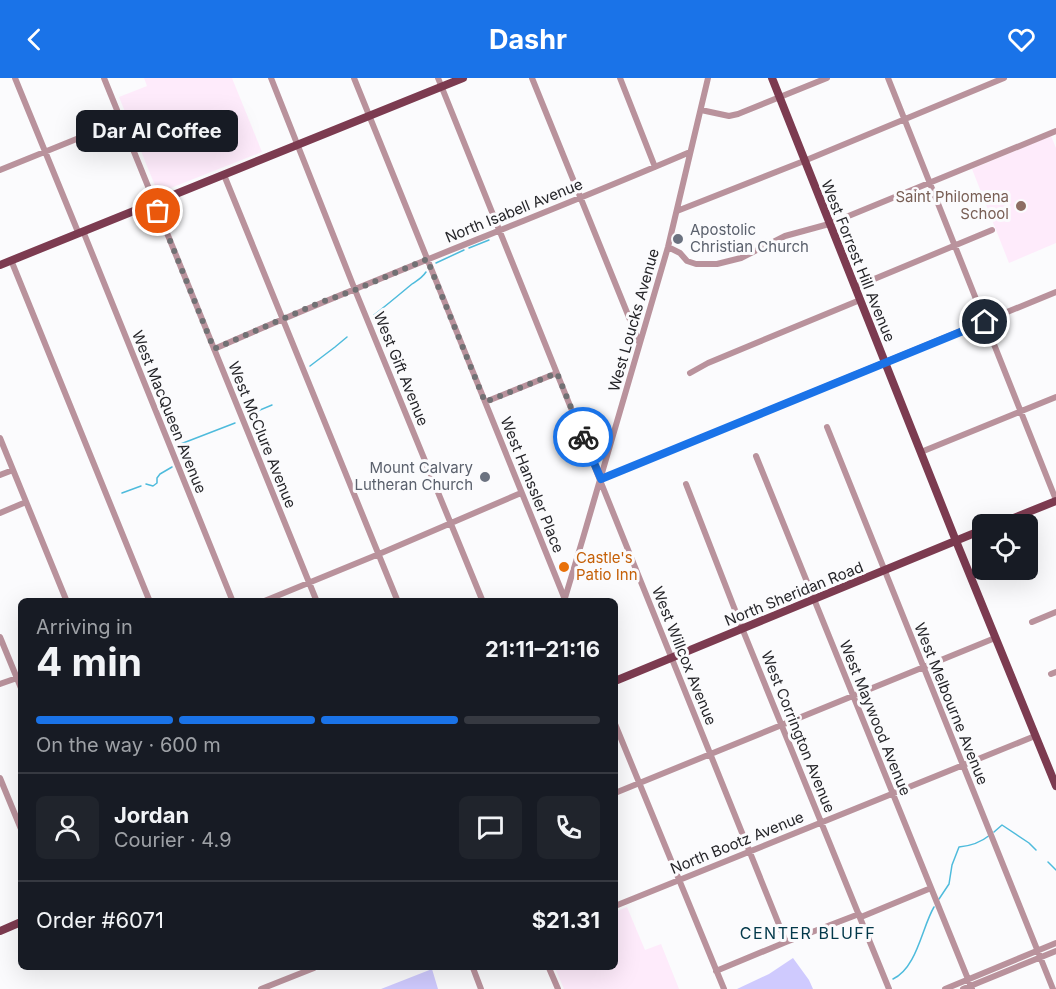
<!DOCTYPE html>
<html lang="en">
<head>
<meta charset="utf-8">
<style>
	body { margin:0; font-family:Inter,sans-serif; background:#20242c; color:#f1f3f6; height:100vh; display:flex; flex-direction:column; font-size:22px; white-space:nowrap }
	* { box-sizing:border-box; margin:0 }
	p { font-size:20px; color:#9ea1a6 }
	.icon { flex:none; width:33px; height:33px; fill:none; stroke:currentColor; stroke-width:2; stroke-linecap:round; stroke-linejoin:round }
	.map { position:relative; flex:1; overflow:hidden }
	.sheet { position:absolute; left:18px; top:520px; width:600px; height:372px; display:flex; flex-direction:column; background:#171b24; border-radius:9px; box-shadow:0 6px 24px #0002 }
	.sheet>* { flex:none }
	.tools { position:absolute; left:972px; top:436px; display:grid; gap:12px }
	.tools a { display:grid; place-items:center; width:66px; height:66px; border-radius:9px; background:#171b24; box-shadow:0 6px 24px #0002; font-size:30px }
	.pin { position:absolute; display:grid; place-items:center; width:51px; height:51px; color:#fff; margin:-26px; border:3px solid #fff; border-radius:50%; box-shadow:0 2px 6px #0007 }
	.courier { position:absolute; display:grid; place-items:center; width:60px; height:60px; margin:-30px; border:4px solid #1a73e8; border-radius:50%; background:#fff; color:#222; box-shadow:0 2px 8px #0007 }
	.bubble { position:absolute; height:42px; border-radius:9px; background:#171b24; box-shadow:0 6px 24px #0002; font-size:20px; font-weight:700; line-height:42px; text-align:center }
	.head em { font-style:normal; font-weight:700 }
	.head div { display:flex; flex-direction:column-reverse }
	.head { display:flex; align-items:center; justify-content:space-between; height:102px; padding:0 18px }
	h1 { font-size:39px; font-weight:700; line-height:45px }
	.bar { display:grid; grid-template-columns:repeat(4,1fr); gap:9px 6px; align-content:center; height:72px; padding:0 18px }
	.bar i { height:8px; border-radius:4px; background:#363941 }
	.bar .current { background:#1a73e8 }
	.bar p { grid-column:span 4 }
	.line { display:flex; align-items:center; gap:15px; padding:0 18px; border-top:2px solid #363941 }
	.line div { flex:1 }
	.round { display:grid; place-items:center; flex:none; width:63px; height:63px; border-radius:9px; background:#20242c }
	header { display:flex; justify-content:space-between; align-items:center; height:78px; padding:0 18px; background:#1a73e8; color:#fff; font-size:27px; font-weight:700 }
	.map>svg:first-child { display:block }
	.education { fill:#feebfb }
	.green { fill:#cfcafe }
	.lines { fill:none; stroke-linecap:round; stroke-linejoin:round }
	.stream { stroke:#4ebbdc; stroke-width:1.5 }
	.minor { stroke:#b9929c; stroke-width:6 }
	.major { stroke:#7c3b50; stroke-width:8 }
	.done { stroke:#717174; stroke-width:6; stroke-dasharray:0 10.8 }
	.route { stroke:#1a73e8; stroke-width:8 }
	.education-dot { fill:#8d6e63; stroke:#fbfbfd; stroke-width:2 }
	.worship-dot { fill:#6b7280; stroke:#fbfbfd; stroke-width:2 }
	.food-dot { fill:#e8710a; stroke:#fbfbfd; stroke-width:2 }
	.labels { text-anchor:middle; stroke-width:6; stroke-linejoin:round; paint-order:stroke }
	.education-label { font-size:15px; fill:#785e54; stroke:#fbfbfd; text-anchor:end }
	.street-label { font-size:15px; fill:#26262a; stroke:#fbfbfd }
	.worship-label { font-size:15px; fill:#5b616d; stroke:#fbfbfd; text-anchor:start }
	.food-label { font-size:15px; fill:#c56008; stroke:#fbfbfd; text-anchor:start }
	.neighbourhood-label { font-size:16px; letter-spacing:1.5px; fill:#02384a; stroke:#fbfbfd }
</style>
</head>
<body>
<header><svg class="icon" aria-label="back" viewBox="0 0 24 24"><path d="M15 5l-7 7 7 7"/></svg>Dashr<svg class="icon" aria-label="heart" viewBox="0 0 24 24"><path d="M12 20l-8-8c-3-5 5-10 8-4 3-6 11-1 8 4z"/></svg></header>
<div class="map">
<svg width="1056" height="911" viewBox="0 0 1056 911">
	<rect width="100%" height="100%" fill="#fbfbfd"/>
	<!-- education -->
	<path class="education" d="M144 0H232L262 74 158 115 119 19 147 8Z
		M1051 58 1056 70V165L1009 185 972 91Z
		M627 829 645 872 661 866 679 911H564L555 890H615V834Z"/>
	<!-- green -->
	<path class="green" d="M793 880 809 902 813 911H737L769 896Z
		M432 891 438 911H381Z"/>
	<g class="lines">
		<!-- stream -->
		<path class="stream" d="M469 170 489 162
			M436 185 464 172
			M374 237C387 227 400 216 412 206 418 202 422 200 426 194
			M310 288 335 269 347 259
			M248 337 272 327
			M178 367 235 345
			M146 406 153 408 157 405V400L160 396 172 389
			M122 415 141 408
			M994 754 1002 747 1029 765 1036 772
			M1048 784 1056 792
			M939 821 949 806 952 787 959 769C971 768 980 765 990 757
			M893 901C917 890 922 849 934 829"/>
		<!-- minor -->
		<path class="minor" d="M15 0 78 154
			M104 0 317 524
			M271 0 355 212 483 524
			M354 0 566 524
			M438 0 786 864
			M532 0 639 264
			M620 0 655 89
			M888 0 1056 422
			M701 32 729 38 738 36 827 0
			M0 92 121 43
			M224 97 398 524
			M677 133 804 83 1004 0
			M83 153 233 524
			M668 169 680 175 687 183 696 186H717L741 180 785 158 829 146 1056 53
			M11 182 150 524
			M855 209 992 152
			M214 271C371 201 532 142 690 74
			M690 295 708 285 860 222
			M485 324 557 295
			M827 349 1053 911
			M0 360 67 524
			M921 374 1056 319
			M756 378 972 911
			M0 397 13 392
			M601 401 1056 214
			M686 406 744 555 889 911
			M0 435 26 424
			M565 520 583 460 668 169 708 0
			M262 524 379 476 521 415
			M1032 544 1056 534
			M0 559 21 610
			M1051 596 1056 594
			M0 606 17 600
			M615 646 724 911
			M0 700 21 751
			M615 715 995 560
			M615 828 1035 658
			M861 839 931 810
			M473 890 481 911
			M549 890 558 911
			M716 893 786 864 859 836
			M261 911 314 890
			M945 911 1056 865
			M963 911 1056 873"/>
		<!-- major -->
		<path class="major" d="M772 0 956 463 1056 708
			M0 187 463 0
			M996 447 1056 423
			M615 603 982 452
			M0 853 21 844"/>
	</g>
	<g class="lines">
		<!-- done -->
		<path class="done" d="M158 133 214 271 319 225 355 212 427 181 485 324 557 295 583 359"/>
		<!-- route -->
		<path class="route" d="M583 359 601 401 985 244"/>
	</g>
	<!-- markers -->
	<circle class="education-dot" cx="1021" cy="128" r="6"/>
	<g class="worship-dot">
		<circle cx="678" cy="161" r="6"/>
		<circle cx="485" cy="399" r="6"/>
	</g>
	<circle class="food-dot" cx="564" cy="489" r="6"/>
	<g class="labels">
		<!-- education labels -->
		<g class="education-label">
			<text x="1009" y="124">Saint Philomena<tspan x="1009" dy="17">School</tspan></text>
		</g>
		<!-- street labels -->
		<g class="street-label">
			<text transform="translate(514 133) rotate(-22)" y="5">North Isabell Avenue</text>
			<text transform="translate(858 183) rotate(68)" y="5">West Forrest Hill Avenue</text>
			<text transform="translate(634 242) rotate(-74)" y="5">West Loucks Avenue</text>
			<text transform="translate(401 291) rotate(68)" y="5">West Gift Avenue</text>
			<text transform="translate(169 334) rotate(68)" y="5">West MacQueen Avenue</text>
			<text transform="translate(262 357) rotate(68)" y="5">West McClure Avenue</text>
			<text transform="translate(532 407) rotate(68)" y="5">West Hanssler Place</text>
			<text transform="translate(794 516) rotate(-22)" y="5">North Sheridan Road</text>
			<text transform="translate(684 578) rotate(68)" y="5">West Willcox Avenue</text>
			<text transform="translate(951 626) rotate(68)" y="5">West Melbourne Avenue</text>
			<text transform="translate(875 640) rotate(68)" y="5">West Maywood Avenue</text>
			<text transform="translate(798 654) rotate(68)" y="5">West Corrington Avenue</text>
			<text transform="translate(737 765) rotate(-22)" y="5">North Bootz Avenue</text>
		</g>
		<!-- worship labels -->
		<g class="worship-label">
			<text x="690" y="157">Apostolic<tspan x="690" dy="17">Christian Church</tspan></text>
			<text x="473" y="395" text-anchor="end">Mount Calvary<tspan x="473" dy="17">Lutheran Church</tspan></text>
		</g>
		<!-- food labels -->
		<g class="food-label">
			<text x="576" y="485">Castle's<tspan x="576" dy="17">Patio Inn</tspan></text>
		</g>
		<!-- neighbourhood labels -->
		<g class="neighbourhood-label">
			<text x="808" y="861">CENTER BLUFF</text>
		</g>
	</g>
</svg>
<div class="tools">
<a><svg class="icon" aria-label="locate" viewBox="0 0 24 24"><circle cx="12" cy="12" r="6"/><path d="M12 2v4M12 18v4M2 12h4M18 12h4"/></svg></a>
</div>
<div class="pin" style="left:158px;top:133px;background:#ea580c"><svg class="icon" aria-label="bag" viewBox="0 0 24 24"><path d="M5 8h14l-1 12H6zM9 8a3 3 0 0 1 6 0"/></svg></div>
<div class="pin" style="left:985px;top:244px;background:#1f2937"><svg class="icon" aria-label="home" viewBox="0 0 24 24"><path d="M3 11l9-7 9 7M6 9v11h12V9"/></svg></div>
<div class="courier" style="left:583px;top:359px"><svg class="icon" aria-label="bike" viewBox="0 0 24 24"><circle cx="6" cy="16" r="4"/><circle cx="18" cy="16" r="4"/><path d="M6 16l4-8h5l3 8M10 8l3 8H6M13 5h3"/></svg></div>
<div class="bubble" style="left:76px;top:32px;width:162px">Dar Al Coffee</div>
<section class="sheet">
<div class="head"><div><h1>4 min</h1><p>Arriving in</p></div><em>21:11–21:16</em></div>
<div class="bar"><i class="current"></i><i class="current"></i><i class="current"></i><i></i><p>On the way · 600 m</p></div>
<div class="line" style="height:108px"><a class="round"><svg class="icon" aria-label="person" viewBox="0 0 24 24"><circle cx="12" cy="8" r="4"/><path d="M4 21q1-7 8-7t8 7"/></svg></a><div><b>Jordan</b><p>Courier · 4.9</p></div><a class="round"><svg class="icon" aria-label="chat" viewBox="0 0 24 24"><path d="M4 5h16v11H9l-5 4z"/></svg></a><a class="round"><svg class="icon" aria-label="phone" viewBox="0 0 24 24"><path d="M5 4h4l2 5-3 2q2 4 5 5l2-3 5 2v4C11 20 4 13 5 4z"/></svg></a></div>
<div class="line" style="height:78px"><div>Order #6071</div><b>$21.31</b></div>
</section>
</div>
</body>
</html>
